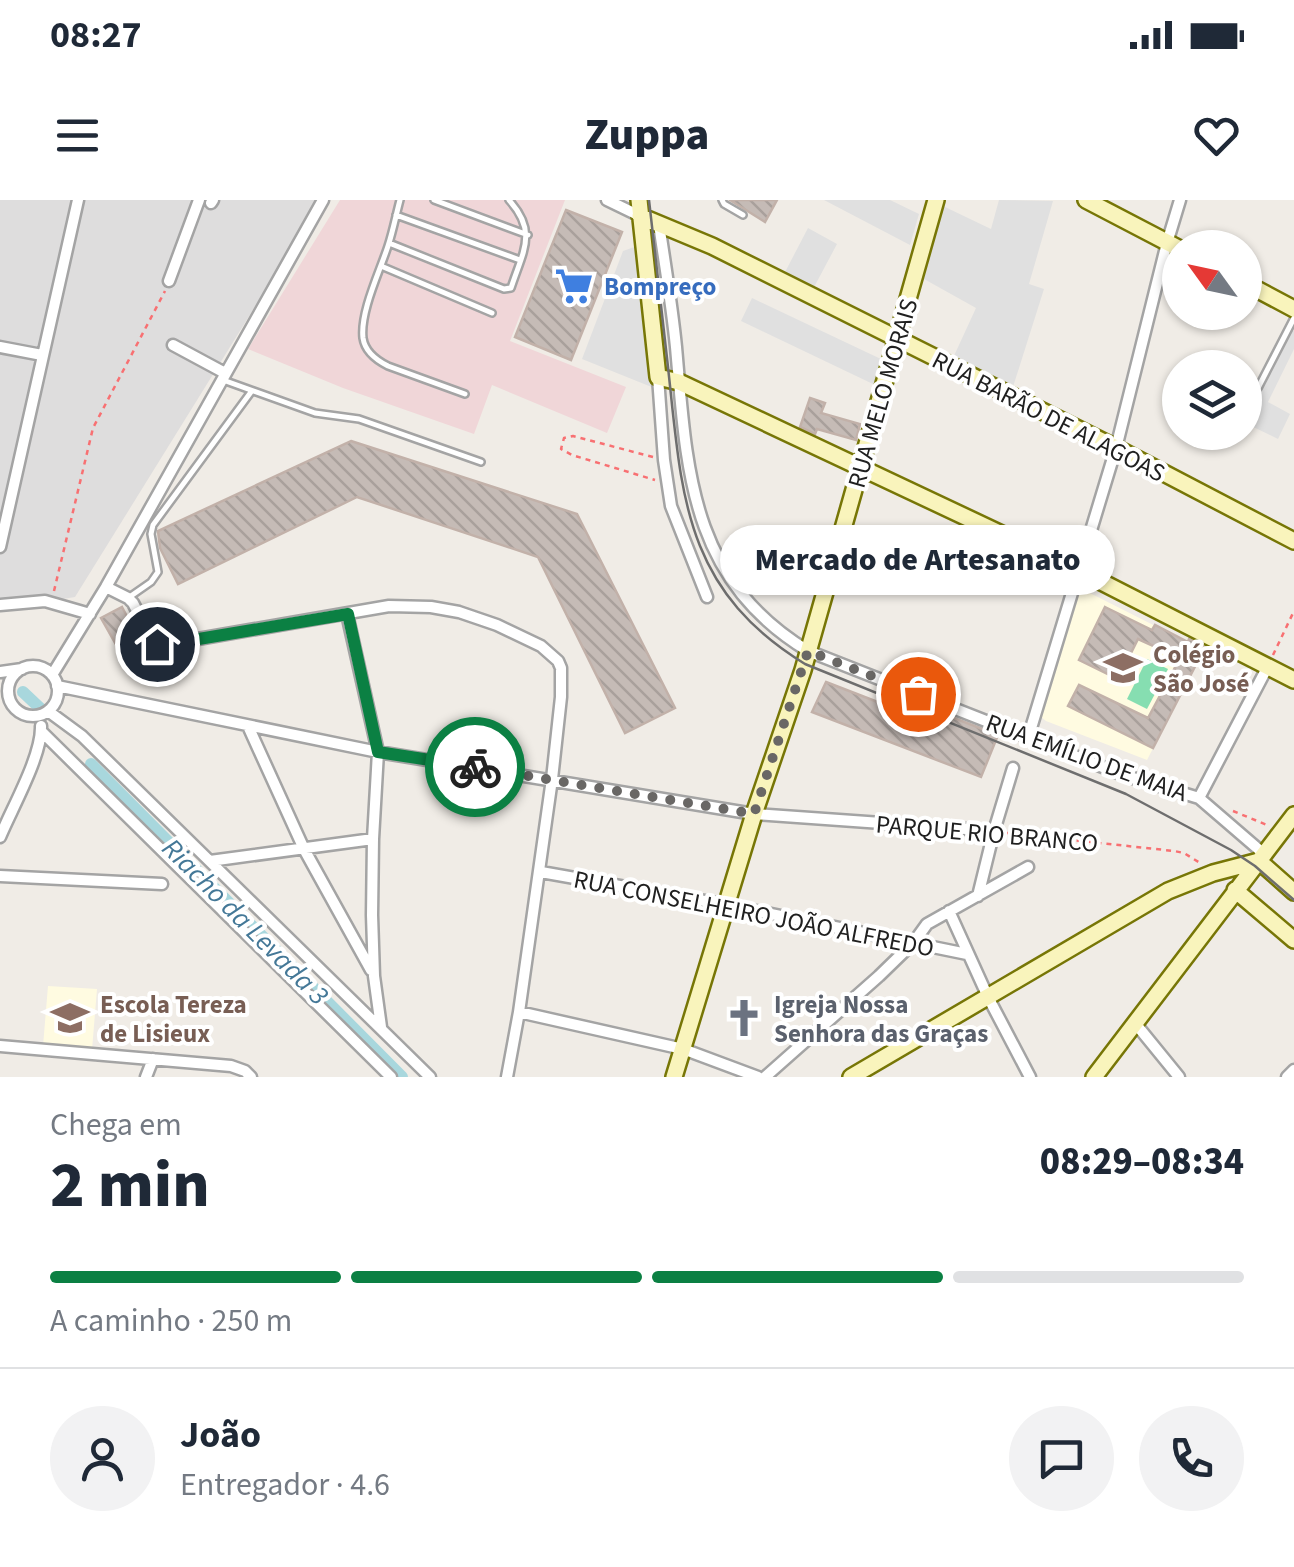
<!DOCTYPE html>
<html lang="pt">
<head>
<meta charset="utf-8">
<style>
	body { margin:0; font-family:"Source Sans 3",sans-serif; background:#f2f2f3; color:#1f2937; height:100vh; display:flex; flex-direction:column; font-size:38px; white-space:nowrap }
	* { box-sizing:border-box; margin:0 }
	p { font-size:32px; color:#747a83 }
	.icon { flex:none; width:55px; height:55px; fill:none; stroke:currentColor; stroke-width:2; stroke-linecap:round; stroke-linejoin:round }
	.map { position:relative; height:877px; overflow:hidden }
	.side { display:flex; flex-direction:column; background:#fff; flex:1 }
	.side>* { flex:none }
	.needle { width:65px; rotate:303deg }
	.controls { position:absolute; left:1162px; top:30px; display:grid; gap:20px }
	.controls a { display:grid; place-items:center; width:100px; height:100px; border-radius:50%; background:#fff; box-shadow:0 2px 8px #0004; font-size:50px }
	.pin { position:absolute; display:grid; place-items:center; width:85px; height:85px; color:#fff; margin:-42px; border:5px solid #fff; border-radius:50%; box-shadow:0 2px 10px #0007 }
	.courier { position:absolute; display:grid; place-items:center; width:100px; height:100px; margin:-50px; border:8px solid #0b8043; border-radius:50%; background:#fff; color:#222; box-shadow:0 2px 12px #0007 }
	.bubble { position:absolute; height:70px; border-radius:35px; background:#fff; box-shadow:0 2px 8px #0004; font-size:32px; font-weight:800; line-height:70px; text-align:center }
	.head em { font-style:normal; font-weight:800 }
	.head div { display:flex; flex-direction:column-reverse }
	.head { display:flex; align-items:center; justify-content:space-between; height:170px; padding:0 50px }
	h1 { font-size:65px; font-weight:800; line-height:75px }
	.bar { display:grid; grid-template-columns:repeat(4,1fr); gap:15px 10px; align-content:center; height:120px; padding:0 50px }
	.bar i { height:12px; border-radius:8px; background:#e0e1e3 }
	.bar .on { background:#0b8043 }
	.bar p { grid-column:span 4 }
	.line { display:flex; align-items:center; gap:25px; padding:0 50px; border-top:2px solid #e0e1e3 }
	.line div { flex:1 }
	.round { display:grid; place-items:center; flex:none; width:105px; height:105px; border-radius:52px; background:#f2f2f3 }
	.status { display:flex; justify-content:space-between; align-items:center; height:70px; padding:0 50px; background:#fff; direction:ltr }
	.status svg { height:28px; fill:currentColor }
	header { display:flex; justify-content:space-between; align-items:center; height:130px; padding:0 50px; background:#fff; font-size:45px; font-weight:800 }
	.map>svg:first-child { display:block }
	.residential { fill:#dedddd }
	.commercial { fill:#f0d6d8 }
	.education { fill:#fffbe1 }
	.pitch { fill:#86deb1 }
	.parking { fill:#e0e0e0 }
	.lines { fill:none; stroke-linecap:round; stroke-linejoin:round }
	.canal { stroke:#a8d7dd; stroke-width:12 }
	.building { fill:url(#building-back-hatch); stroke:#c2b1a9; stroke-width:2.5 }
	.lane-casing { stroke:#a4a4a4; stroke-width:10 }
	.street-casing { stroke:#a4a4a4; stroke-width:15 }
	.secondary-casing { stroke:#777606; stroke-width:20 }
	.path { stroke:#f87072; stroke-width:2.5; stroke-dasharray:5 5; stroke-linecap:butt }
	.lane { stroke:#fff; stroke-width:5 }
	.street { stroke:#fff; stroke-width:10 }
	.secondary { stroke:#f9f4bc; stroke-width:15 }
	.tram { stroke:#6e6e6e; stroke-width:2.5 }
	.done { stroke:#696765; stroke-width:10; stroke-dasharray:0 18 }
	.route { stroke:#0b8043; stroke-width:12 }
	.labels { text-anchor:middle; stroke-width:8; stroke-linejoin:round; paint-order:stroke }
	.shop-label { font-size:25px; font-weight:bold; fill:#366cbe; stroke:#fff; text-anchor:start }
	.street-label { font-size:25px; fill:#202020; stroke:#fff }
	.education-label { font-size:25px; font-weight:bold; fill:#785e54; stroke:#fff; text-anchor:start }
	.worship-label { font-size:25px; font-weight:bold; fill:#5b616d; stroke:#fff; text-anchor:start }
	.water-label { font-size:28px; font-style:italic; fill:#447897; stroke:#fff }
</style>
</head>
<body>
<div class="status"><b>08:27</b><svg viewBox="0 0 49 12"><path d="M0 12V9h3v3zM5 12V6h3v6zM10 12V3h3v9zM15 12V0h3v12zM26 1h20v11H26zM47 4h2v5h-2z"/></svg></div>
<header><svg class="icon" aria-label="menu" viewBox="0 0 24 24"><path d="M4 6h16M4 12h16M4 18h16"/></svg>Zuppa<svg class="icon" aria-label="heart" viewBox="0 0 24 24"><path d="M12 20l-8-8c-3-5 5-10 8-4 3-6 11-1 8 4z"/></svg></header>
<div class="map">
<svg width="1294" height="877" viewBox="0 0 1294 877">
	<defs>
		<pattern id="building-back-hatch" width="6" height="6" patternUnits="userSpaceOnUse" patternTransform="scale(2.5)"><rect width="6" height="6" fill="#c5bbb6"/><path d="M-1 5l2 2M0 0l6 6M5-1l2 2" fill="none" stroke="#a9a09c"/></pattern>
	</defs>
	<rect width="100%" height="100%" fill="#f0ece6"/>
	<!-- residential -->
	<path class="residential" d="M0 0H321L75 397 0 409Z"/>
	<!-- commercial -->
	<path class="commercial" d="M340 0H565L510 141 626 187 607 233 492 185 474 234 343 188 248 149Z"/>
	<!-- education -->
	<path class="education" d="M1078 387 1187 442 1191 436 1207 443 1147 560 1046 521 1041 517 1040 511Z
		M48 786 97 789 92 850 43 846Z"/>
	<!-- pitch -->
	<path class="pitch" d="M1147 459 1168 469 1147 509 1127 499Z"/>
	<!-- parking -->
	<path class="parking" d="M824 0H890L919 14 910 45Z
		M999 0 1053 1 1029 84 1044 89 1012 190 953 158 976 108 924 79 943 6 991 29Z
		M808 28 837 44 812 91 783 76Z
		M640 45 659 190 582 159 623 51Z
		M752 98 883 160 875 185 741 121Z
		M1285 127 1294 131V149L1268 202 1290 214 1278 239 1245 223V186L1254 190Z"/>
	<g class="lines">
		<!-- canal -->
		<path class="canal" d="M23 492 42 510
			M91 564 402 877"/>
	</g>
	<!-- building -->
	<path class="building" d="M730 0H777L765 22Z
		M566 10 622 32 571 160 515 137Z
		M810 198 825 203 821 213 860 224 856 240 817 229 815 234 800 227Z
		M351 241 577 314 675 508 625 533 538 357 357 297 178 384 160 348 158 331Z
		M122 407 138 437 118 448 101 418Z
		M1105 407 1152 430 1155 425 1188 442 1189 439 1205 447 1153 548 1068 506 1079 485 1148 518 1180 458 1138 439 1118 479 1079 460Z
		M826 482 888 506 892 494 998 535 981 577 812 512Z"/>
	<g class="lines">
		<!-- lane casing -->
		<g class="lane-casing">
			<path id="lane" d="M400 0C396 15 393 31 388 46 380 71 360 112 363 138 365 152 376 160 388 166L465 194
				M434 0 528 35
				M722 0 724 4 743 15
				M396 15 520 60
				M389 43 504 89 511 88C523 51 538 32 509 0
				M381 66 492 113
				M223 180 315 213 359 219 481 262
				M1258 188 1294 118
				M128 398 151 382 158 372 151 334 153 325 251 192"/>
		</g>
		<!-- street casing -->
		<g class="street-casing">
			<path id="street" d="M607 0 640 16
				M211 3 213 0
				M659 24C665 65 672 106 676 147 687 272 690 379 808 451L1123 575 1199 598 1264 654
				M169 81 199 0
				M173 145 225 173
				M0 147 42 155
				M658 177 664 260 671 306 707 397
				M0 347 78 0
				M106 387 128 398 133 403 152 440 157 444H169L389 406 431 407 459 412 497 425 541 446 558 461 561 468V497L552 579 519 812 507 877
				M0 405 45 401 90 414
				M347 414 378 552 373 639 372 715 374 776 381 827
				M8 491a25 25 0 1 1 50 0a25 25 0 1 1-50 0Z
				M0 472 22 469
				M52 475 106 387 323 0
				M57 486 378 552 754 614 994 631
				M48 511 82 536 430 877
				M248 526 304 649 371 770
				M42 532 391 877
				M1028 538 1116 248 1167 43 1180 0
				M1199 598 1268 466
				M0 637C12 608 42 556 41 526
				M210 661 373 639
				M541 672 727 705 967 754
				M0 676 162 684
				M978 696 994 631 1013 568
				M949 711 988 797 1030 877
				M519 812 683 849 758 877
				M1135 823 1179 877
				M0 846 231 866 245 871 251 877
				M146 877 153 859
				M765 877 879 776 914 742 927 724 1028 667
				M1287 877 1294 870"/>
		</g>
		<!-- secondary casing -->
		<g class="secondary-casing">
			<path id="secondary" d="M639 0 658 177 679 182 1078 370 1294 480
				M1086 0 1180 49
				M640 16 712 46 1116 248 1294 341
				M1245 83 1294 109
				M1259 661 1294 692
				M1235 690 1294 740
				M674 877 754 614 803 470 936 0
				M851 877 1168 691 1213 673 1259 661
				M1094 877 1294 615"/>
		</g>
		<!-- path -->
		<path class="path" d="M653 257 573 236 564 238 561 249 572 255 655 280
			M54 391 93 228 165 91
			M1273 455 1294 411
			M1233 611 1267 625
			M1007 633 1174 651 1184 653 1200 663"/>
		<!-- lane -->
		<use href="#lane" class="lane"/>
		<!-- street -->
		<use href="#street" class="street"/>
		<!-- secondary -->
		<use href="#secondary" class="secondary"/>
		<!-- tram -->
		<path class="tram" d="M649 0C655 56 662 111 668 167 682 295 683 389 805 464L1126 594 1231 650 1255 666 1294 700"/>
	</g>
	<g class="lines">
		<!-- done -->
		<path class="done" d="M475 567 754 614 808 451 918 494"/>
		<!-- route -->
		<path class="route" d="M157 444H169L348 414 378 552 475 567"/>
	</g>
	<!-- icons -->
	<defs>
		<g id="supermarket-bare" transform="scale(3)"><path d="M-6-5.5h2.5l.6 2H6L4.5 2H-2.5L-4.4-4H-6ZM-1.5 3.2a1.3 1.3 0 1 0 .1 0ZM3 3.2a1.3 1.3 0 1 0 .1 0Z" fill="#3f7fe0" stroke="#fff" stroke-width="2.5" paint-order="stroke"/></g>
		<g id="school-bare" transform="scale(3)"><path d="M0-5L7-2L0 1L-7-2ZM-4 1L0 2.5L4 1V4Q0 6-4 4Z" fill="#8d6e63" stroke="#fff" stroke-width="2.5" paint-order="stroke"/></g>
		<g id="church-bare" transform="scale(3)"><path d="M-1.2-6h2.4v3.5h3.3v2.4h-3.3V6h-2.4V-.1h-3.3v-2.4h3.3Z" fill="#6b7280" stroke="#fff" stroke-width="2.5" paint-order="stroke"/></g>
	</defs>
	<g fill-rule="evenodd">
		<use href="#supermarket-bare" x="574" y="86"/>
		<use href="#school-bare" x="1123" y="468"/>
		<use href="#school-bare" x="70" y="818"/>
		<use href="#church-bare" x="744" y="818"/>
	</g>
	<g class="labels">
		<!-- shop labels -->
		<g class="shop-label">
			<text x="604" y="95">Bompreço</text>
		</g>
		<!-- street labels -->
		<g class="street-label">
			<text transform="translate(882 193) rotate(-74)" y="9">RUA MELO MORAIS</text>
			<text transform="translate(1049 216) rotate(27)" y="9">RUA BARÃO DE ALAGOAS</text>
			<text transform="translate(1087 557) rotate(20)" y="9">RUA EMÍLIO DE MAIA</text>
			<text transform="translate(987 633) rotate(5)" y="9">PARQUE RIO BRANCO</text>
			<text transform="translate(754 713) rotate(11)" y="9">RUA CONSELHEIRO JOÃO ALFREDO</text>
		</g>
		<!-- education labels -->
		<g class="education-label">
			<text x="1153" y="463">Colégio<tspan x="1153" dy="29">São José</tspan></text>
			<text x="100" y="813">Escola Tereza<tspan x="100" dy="29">de Lisieux</tspan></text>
		</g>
		<!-- worship labels -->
		<g class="worship-label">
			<text x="774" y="813">Igreja Nossa<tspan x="774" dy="29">Senhora das Graças</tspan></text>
		</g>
		<!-- water labels -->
		<g class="water-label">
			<text transform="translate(246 721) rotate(45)" y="10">Riacho da Levada 3</text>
		</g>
	</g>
</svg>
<div class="controls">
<a><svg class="needle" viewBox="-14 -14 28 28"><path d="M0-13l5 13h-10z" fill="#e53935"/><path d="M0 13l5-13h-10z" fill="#747a83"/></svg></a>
<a><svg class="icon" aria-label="layers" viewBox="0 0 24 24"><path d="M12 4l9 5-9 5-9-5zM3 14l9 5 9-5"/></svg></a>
</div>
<div class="pin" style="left:918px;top:494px;background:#ea580c"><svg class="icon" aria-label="bag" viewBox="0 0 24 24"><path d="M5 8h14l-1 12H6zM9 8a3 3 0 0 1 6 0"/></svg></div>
<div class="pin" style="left:157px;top:444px;background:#1f2937"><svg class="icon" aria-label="home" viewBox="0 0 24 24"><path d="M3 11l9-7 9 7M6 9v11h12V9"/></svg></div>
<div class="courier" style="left:475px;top:567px"><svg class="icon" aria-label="bike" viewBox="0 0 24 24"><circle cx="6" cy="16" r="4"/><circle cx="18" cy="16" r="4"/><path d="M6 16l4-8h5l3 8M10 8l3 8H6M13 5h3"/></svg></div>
<div class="bubble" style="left:720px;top:325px;width:395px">Mercado de Artesanato</div>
</div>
<section class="side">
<div class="head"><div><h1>2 min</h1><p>Chega em</p></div><em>08:29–08:34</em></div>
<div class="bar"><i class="on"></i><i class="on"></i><i class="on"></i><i></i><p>A caminho · 250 m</p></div>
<div class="line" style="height:180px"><a class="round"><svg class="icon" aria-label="person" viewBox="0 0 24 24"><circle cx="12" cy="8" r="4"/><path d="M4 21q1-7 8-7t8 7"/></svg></a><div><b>João</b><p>Entregador · 4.6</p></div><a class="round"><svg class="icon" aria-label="chat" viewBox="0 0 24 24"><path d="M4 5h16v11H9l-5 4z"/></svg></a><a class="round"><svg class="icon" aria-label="phone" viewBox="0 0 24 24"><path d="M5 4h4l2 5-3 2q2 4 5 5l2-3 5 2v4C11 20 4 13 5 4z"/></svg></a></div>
</section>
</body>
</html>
